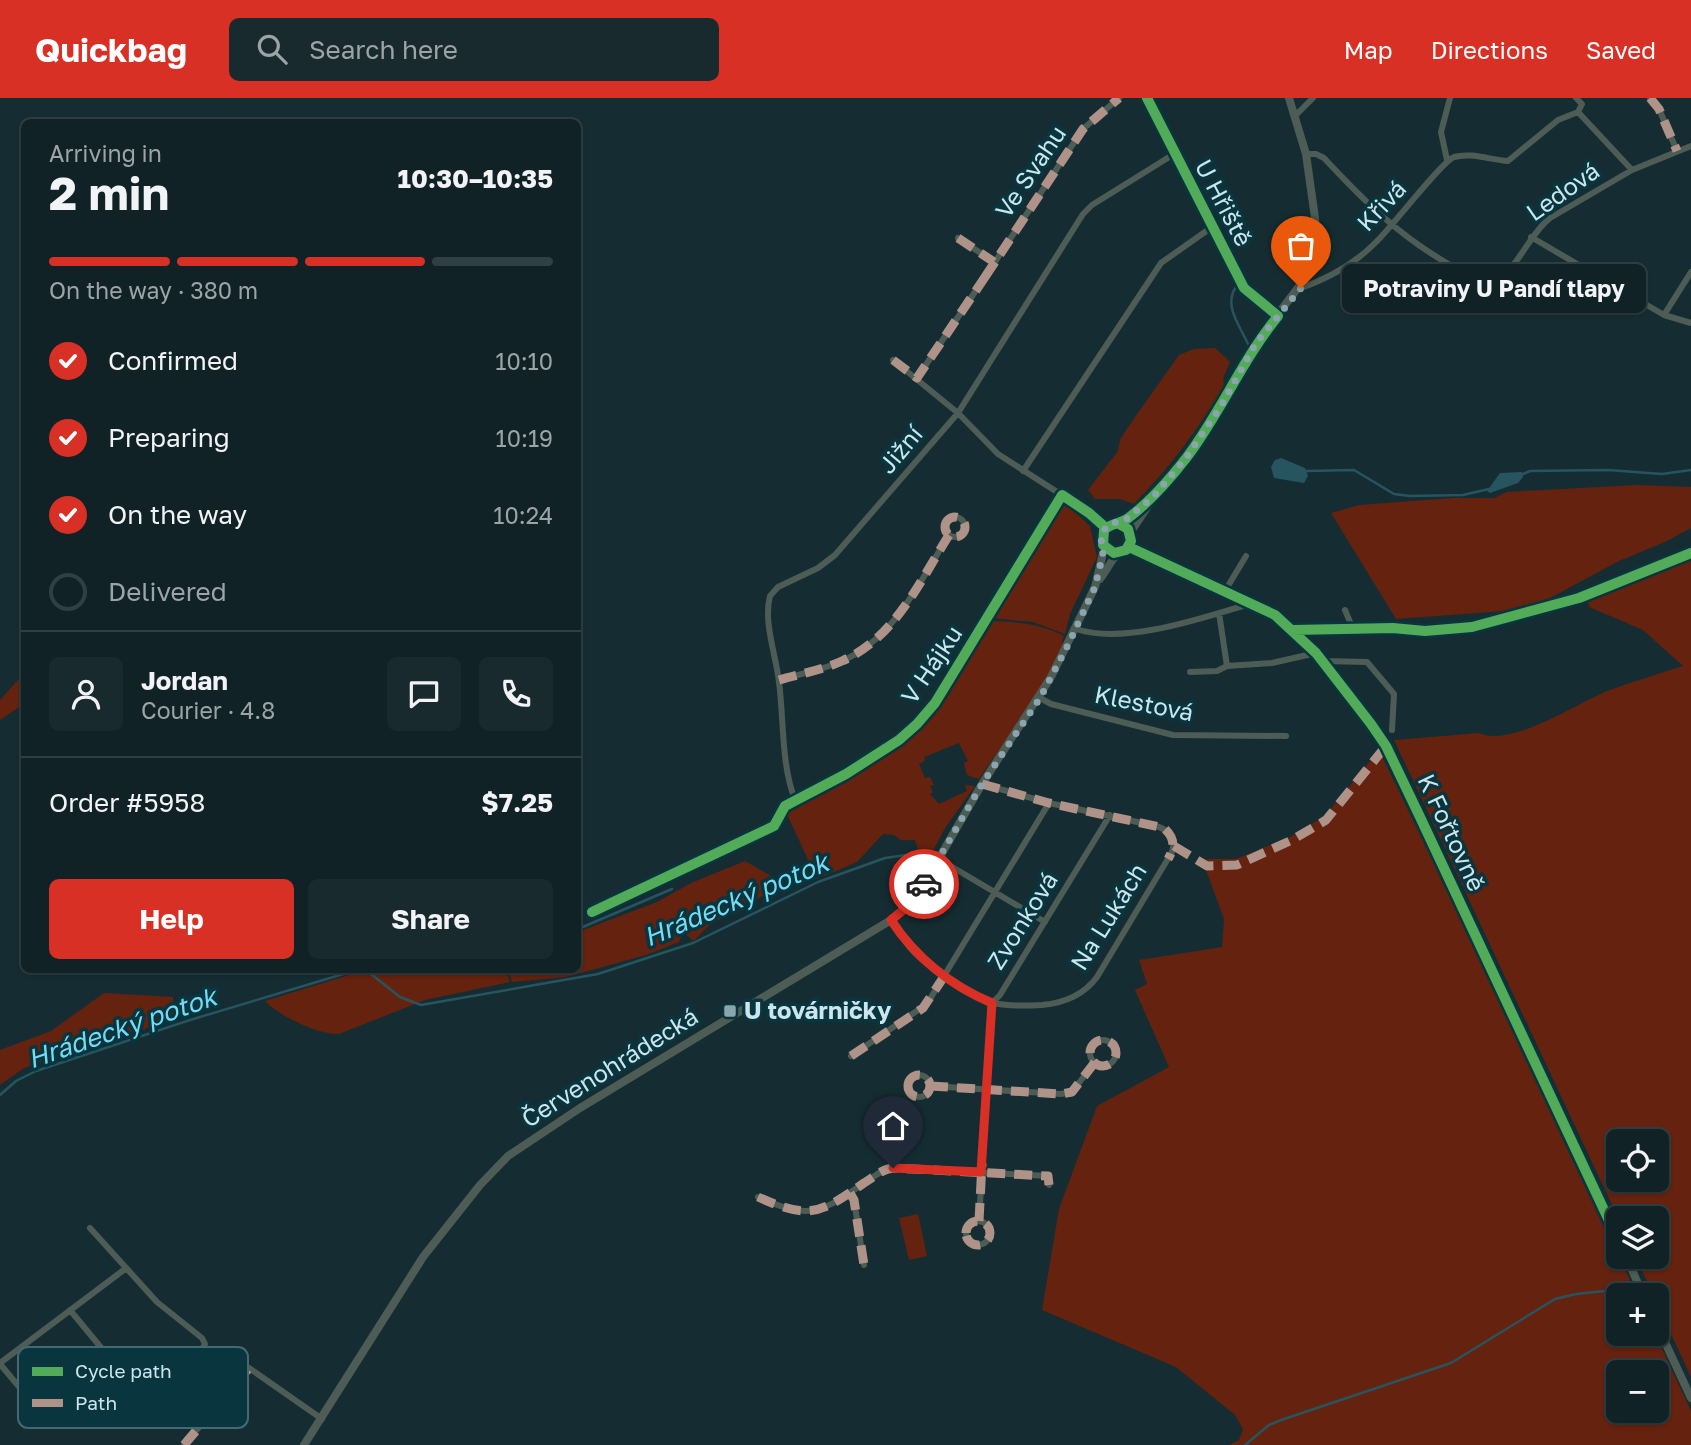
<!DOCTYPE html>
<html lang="en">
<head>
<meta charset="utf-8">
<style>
	body { margin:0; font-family:"Golos Text",sans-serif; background:#192a2e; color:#f1f3f6; height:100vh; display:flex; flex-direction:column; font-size:26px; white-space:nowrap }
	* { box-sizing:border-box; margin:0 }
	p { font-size:23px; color:#9ca4a7 }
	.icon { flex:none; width:38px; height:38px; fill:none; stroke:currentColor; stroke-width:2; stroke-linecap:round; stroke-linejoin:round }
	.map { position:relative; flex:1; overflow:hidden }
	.drawer { position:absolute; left:21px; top:21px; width:560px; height:854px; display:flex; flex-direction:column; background:#102226; border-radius:10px; box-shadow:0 2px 5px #0004,0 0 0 2px #303f43 }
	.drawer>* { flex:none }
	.buttons { position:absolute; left:1606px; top:1031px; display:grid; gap:14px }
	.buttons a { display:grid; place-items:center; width:63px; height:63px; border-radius:10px; background:#102226; box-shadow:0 2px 5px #0004,0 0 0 2px #303f43; font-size:35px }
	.pin { position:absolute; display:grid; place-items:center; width:60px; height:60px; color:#fff; margin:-72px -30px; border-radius:50% 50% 50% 0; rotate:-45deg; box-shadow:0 0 7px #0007 }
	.pin .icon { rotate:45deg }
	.courier { position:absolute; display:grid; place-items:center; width:70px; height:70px; margin:-35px; border:5px solid #d93025; border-radius:50%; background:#fff; color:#222; box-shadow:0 2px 9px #0007 }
	.bubble { position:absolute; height:49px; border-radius:10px; background:#102226; box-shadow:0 2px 5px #0004,0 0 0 2px #303f43; font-size:23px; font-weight:700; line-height:49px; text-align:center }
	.head em { font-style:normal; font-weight:700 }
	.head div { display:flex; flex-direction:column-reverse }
	.head { display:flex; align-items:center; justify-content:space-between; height:119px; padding:0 28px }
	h1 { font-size:46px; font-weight:700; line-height:52px }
	.bar { display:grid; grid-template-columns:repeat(4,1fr); gap:10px 7px; align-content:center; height:84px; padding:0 28px }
	.bar i { height:9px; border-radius:5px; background:#303f43 }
	.bar .selected { background:#d93025 }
	.bar p { grid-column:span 4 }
	.line { display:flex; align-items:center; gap:18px; padding:0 28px; border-top:2px solid #303f43 }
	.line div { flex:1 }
	.round { display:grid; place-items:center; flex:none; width:74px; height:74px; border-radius:10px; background:#192a2e }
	ol { padding:0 28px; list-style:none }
	li { display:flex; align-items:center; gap:21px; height:77px }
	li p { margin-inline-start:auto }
	li .icon { padding:7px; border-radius:50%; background:#d93025; color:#fff; stroke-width:4 }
	li:last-child { color:#9ca4a7 }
	li i { width:38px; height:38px; border:4px solid #303f43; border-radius:50% }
	.action { display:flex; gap:14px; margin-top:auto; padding:14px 28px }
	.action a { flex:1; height:80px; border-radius:10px; background:#d93025; color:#fff; font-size:28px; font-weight:700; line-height:80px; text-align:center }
	.action a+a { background:#192a2e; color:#f1f3f6 }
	header { display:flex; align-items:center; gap:42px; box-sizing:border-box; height:98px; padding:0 35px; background:#d93025; color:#fff }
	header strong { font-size:33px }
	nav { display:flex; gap:38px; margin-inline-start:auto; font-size:24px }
	.search { width:490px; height:63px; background:#192a2e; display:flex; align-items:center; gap:18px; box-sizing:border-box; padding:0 24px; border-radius:10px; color:#9ca4a7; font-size:26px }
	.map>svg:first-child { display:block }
	.green { fill:#65220e; fill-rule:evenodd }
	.water { fill:#265560 }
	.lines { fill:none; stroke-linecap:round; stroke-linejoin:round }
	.stream { stroke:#265560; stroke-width:2.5 }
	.minor { stroke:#4d5d56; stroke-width:6 }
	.tertiary { stroke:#4d5d56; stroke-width:8 }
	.quiet { stroke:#af9288; stroke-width:9; stroke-dasharray:18 9; stroke-linecap:butt }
	.cycleway-casing { stroke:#09353e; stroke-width:15 }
	.cycleway { stroke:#51ab58; stroke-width:10 }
	.done { stroke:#8ba5ac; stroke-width:7; stroke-dasharray:0 12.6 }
	.route { stroke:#d93025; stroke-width:9 }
	.poi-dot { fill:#8ba5ac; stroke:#09353e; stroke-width:2.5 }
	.labels { text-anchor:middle; stroke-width:7; stroke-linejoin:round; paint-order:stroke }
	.street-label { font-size:24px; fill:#cbe6ed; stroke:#09353e }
	.poi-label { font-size:24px; font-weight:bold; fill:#cbe6ed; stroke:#09353e; text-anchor:start }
	.water-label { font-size:26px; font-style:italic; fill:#74dbf4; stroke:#09353e }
	.key { fill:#09353e; stroke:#436a73; stroke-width:2 }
	.key-label { font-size:19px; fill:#cbe6ed }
</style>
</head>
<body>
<header>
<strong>Quickbag</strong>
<div class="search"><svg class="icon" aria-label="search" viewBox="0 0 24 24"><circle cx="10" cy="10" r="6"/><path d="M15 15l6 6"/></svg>Search here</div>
<nav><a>Map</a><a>Directions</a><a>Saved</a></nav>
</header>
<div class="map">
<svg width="1691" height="1347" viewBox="0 0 1691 1347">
	<rect width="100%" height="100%" fill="#152d32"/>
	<!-- green -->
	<path class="green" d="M1215 250 1230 264 1223 280 1224 287C1199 331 1170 369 1134 406L1120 401H1095L1088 392 1118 353 1120 342 1128 329 1179 257 1194 251Z
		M1636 387 1691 389V430L1665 444 1619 463 1550 500 1518 512 1396 521 1331 415 1359 407 1453 400H1494L1507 394Z
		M1067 407 1090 428 1097 459 1070 516 1065 536 1033 524 991 520 1058 410Z
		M1691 452V1279L1657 1206V1197H1653L1636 1159 1657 1158V1120L1619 1122 1394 642 1479 635C1512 650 1578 604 1610 592 1634 583 1659 576 1683 568L1643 532 1589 509 1588 502ZM1619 1043H1657V1082H1619Z
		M989 523C1017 524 1040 525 1064 538L1062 544 1065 546 1038 595 979 681 967 677 964 665 968 663 959 645 924 659 925 663 919 666 925 680 930 679 934 687 930 688 933 694 930 696 939 706 967 693 965 687 975 688 945 730 930 758 918 752 915 742H901L894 737 883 736 857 764 817 781 785 712C834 687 892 660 929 618 953 590 970 555 989 523Z
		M24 575V606L0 622V602Z
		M1379 652 1452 802 1637 1197H1619V1236H1655L1691 1313V1347H1229L1239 1342 1243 1331 1235 1317 1176 1269 1042 1212 1059 1111 1097 1008 1169 969 1135 892 1147 886 1139 862 1222 849 1224 821 1202 761H1236L1290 739 1325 718ZM1619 1274H1657V1312H1619Z
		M745 763 773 779C775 802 724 816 709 828 703 833 699 838 693 843L683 833 679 844 646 857 566 879 512 884 508 872H578V834L657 804 691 785Z
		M365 872H506L510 884 425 902 339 936C319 937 279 918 265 903Z
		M104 895 173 899 174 920 134 935H123L24 970 0 987V952L51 933Z
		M918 1116 927 1158 909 1162 899 1120Z"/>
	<!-- water -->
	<path class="water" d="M1281 360 1305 370 1308 378 1304 385 1274 380 1271 369 1275 362Z
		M1522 374 1523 379 1518 385 1490 395 1487 393 1500 375Z"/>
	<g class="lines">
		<!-- stream -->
		<path class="stream" d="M1236 189C1223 207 1240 228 1248 246
			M1307 373 1354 372 1394 396 1410 398 1463 397 1489 391
			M1521 377 1530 373 1608 372 1662 376 1691 372
			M578 831 672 791
			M0 997 16 983 36 973 190 922 350 874 371 876 400 899 421 907 598 876 693 845 818 784 885 760 920 755 931 760 932 757
			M1245 1347 1269 1327 1281 1322 1451 1265 1555 1201 1576 1196 1633 1190"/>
		<!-- minor -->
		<path class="minor" d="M1147 0 1244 190 1278 218
			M1576 0 1582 6 1578 14
			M1650 0 1659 11 1677 53
			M1296 17 1313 0
			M1306 56H1316L1324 60C1364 103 1400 139 1452 168 1466 176 1480 187 1497 181 1517 172 1530 135 1550 120L1632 72 1691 48
			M1447 62 1441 34 1450 0
			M1531 139 1664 217 1691 225
			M958 140 994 164
			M985 179 1083 31 1119 0
			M1301 190C1329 180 1353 167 1374 146 1389 133 1442 63 1454 59 1471 54 1491 62 1508 63L1558 22 1578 14 1632 72
			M1664 217 1691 174
			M893 262 958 315 998 356 1082 410 1106 430
			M917 280 985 179
			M1023 373 1161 165 1212 129
			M945 429a10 10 0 1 1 20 0a10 10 0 1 1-20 0Z
			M1225 493 1246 458
			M1345 512 1353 531
			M1219 515 1227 568 1272 565 1316 555
			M1076 531C1124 547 1202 520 1249 506
			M1293 532 1393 530 1425 533
			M1323 563 1367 564 1394 596 1392 632
			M1190 574 1217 573 1227 568
			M779 582C800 576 822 572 842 563 895 540 920 483 949 437
			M1040 600 1051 606 1173 637 1286 638
			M795 702C781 666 784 622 779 584 776 557 763 524 770 498L778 489 818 470 835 457 958 315 1083 116 1092 107 1174 56
			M785 708C841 674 891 657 935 605L1062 397
			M937 760 1045 824
			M891 822C898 832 904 843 913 853 927 868 973 900 993 905 1008 908 1026 908 1042 907 1064 905 1083 898 1097 879L1172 754C1176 741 1170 732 1156 728L1049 705 982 686
			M1090 955a13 13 0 1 1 26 0a13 13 0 1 1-26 0Z
			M851 958 927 906 1049 705
			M908 988a11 11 0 1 1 22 0a11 11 0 1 1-22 0Z
			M930 988 1061 996 1072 994 1095 964
			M850 1095 854 1102 864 1167
			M758 1099C809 1122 820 1116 864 1085 874 1079 882 1071 893 1070L1048 1078 1049 1087
			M979 1123 992 905 1000 897 1110 717
			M966 1135a12 12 0 1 1 24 0a12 12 0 1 1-24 0Z
			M90 1130 157 1204 202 1240 205 1246 176 1292 198 1330
			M70 1212 117 1269
			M0 1265 125 1171
			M0 1266 46 1321
			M184 1347 249 1270 322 1321"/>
		<!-- tertiary -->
		<path class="tertiary" d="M1130 435 1150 405
			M1129 449 1275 517 1316 555 1371 626 1386 648 1420 719 1619 1144
			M1100 481C1105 474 1109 467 1114 460 1123 450 1136 448 1128 431L1119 426
			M1626 1158 1643 1197
			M1657 1227 1691 1300
			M304 1347 423 1159 480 1087 508 1058 580 1010 891 822 908 809 919 795 982 686 1051 579 1095 489 1103 455 1101 440 1104 432 1109 427 1125 422 1153 399 1186 360 1221 308 1256 245 1307 178 1316 152 1315 120 1306 56 1289 0"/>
		<!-- quiet -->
		<path class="quiet" d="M1650 0 1659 11 1677 53
			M958 140 994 164
			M985 179 1083 31 1119 0
			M893 262 917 280 985 179
			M945 429a10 10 0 1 1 20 0a10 10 0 1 1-20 0Z
			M779 582C800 576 822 572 842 563 895 540 920 483 949 437
			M982 686 1049 705 1164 730C1175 740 1175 749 1168 761
			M1174 748 1207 768 1237 767 1292 742 1326 722 1386 648
			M1090 955a13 13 0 1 1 26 0a13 13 0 1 1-26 0Z
			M851 958 923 910 945 877
			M908 988a11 11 0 1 1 22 0a11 11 0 1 1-22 0Z
			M930 988 1061 996 1072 994 1095 964
			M850 1095 854 1102 864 1167
			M758 1099C809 1122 820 1116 864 1085 874 1079 882 1071 893 1070L1048 1078 1049 1087
			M979 1123 982 1065
			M966 1135a12 12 0 1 1 24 0a12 12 0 1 1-24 0Z
			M184 1347 249 1270"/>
		<!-- cycleway casing -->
		<g class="cycleway-casing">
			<path id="cycleway" d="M1119 426 1128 431 1131 443 1126 452 1114 455 1103 447 1104 432C1111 425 1119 426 1127 421 1150 404 1170 381 1187 359 1221 314 1242 262 1278 218L1244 190 1147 0
				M1129 449 1275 517 1316 555 1371 626 1386 648 1420 719 1619 1144
				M1293 532 1393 530 1425 533 1472 529 1579 500 1691 455
				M592 814 774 728 785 708 846 676 899 642 917 626 935 605 1062 397 1089 415 1106 430"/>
		</g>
		<!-- cycleway -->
		<use href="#cycleway" class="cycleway"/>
	</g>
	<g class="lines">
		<!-- done -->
		<path class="done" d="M924 786 982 686 1040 600 1069 545 1095 489 1103 456 1101 440 1104 432 1110 426 1125 422 1153 399 1186 360 1221 308 1256 245 1301 190"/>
		<!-- route -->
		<path class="route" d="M893 1070 981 1074 992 905C951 888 915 859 891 822L908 808 924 786"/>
	</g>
	<!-- markers -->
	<rect class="poi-dot" x="723" y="906" width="14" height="14" rx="3.5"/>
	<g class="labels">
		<!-- street labels -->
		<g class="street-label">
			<text transform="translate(1031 74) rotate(-56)" y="8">Ve Svahu</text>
			<text transform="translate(1563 94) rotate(-35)" y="8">Ledová</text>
			<text transform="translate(1223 105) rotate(62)" y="8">U Hřiště</text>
			<text transform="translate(1382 108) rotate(-47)" y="8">Křivá</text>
			<text transform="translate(901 352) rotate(-50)" y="8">Jižní</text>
			<text transform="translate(932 567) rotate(-56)" y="8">V Hájku</text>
			<text transform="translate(1144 606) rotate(11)" y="8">Klestová</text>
			<text transform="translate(1451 735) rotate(65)" y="8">K Fořtovně</text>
			<text transform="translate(1109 819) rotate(-58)" y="8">Na Lukách</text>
			<text transform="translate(1023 823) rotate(-58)" y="8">Zvonková</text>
			<text transform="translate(610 970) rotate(-32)" y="8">Červenohrádecká</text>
		</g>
		<!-- poi labels -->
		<g class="poi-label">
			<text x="744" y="921">U továrničky</text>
		</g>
		<!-- water labels -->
		<g class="water-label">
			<text transform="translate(736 802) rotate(-23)" y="9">Hrádecký potok</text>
			<text transform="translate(122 930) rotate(-19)" y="9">Hrádecký potok</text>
		</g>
	</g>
	<!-- legend -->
	<rect x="18" y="1249" width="230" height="81" rx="10" class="key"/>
	<rect x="32" y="1269" width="31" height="9" fill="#51ab58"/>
	<rect x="32" y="1301" width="31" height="8" fill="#af9288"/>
	<g class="key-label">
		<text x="75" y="1280">Cycle path</text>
		<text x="75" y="1312">Path</text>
	</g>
</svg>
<div class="buttons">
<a><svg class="icon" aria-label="locate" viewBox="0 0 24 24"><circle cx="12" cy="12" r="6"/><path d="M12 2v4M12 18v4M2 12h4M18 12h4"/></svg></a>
<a><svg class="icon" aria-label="layers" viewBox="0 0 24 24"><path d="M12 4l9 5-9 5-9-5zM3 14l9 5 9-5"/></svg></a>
<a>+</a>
<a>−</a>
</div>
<div class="pin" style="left:1301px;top:190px;background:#ea580c"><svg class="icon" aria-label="bag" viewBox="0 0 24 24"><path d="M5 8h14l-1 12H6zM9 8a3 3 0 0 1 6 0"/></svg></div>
<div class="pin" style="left:893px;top:1070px;background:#1f2937"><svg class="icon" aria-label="home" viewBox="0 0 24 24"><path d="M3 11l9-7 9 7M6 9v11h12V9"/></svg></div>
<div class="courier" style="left:924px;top:786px"><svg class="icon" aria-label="car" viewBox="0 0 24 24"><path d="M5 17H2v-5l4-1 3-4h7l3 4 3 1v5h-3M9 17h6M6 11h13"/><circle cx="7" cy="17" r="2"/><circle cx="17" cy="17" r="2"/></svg></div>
<div class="bubble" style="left:1342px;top:166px;width:304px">Potraviny U Pandí tlapy</div>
<section class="drawer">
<div class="head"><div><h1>2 min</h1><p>Arriving in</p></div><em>10:30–10:35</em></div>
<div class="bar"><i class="selected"></i><i class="selected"></i><i class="selected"></i><i></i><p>On the way · 380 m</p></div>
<ol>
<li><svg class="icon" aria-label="check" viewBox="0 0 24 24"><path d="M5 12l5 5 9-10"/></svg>Confirmed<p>10:10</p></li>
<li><svg class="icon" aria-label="check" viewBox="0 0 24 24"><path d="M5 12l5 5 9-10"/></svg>Preparing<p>10:19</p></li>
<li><svg class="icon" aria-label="check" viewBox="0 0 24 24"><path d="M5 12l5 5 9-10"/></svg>On the way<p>10:24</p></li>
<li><i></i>Delivered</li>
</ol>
<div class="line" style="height:126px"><a class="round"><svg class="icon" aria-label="person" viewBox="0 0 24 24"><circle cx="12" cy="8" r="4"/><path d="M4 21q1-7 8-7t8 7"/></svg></a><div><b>Jordan</b><p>Courier · 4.8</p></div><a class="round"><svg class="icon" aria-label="chat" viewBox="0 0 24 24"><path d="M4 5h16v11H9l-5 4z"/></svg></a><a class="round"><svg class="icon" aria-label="phone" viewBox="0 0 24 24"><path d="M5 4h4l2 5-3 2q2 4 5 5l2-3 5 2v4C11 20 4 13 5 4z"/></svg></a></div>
<div class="line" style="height:91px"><div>Order #5958</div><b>$7.25</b></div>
<div class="action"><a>Help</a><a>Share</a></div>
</section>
</div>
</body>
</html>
